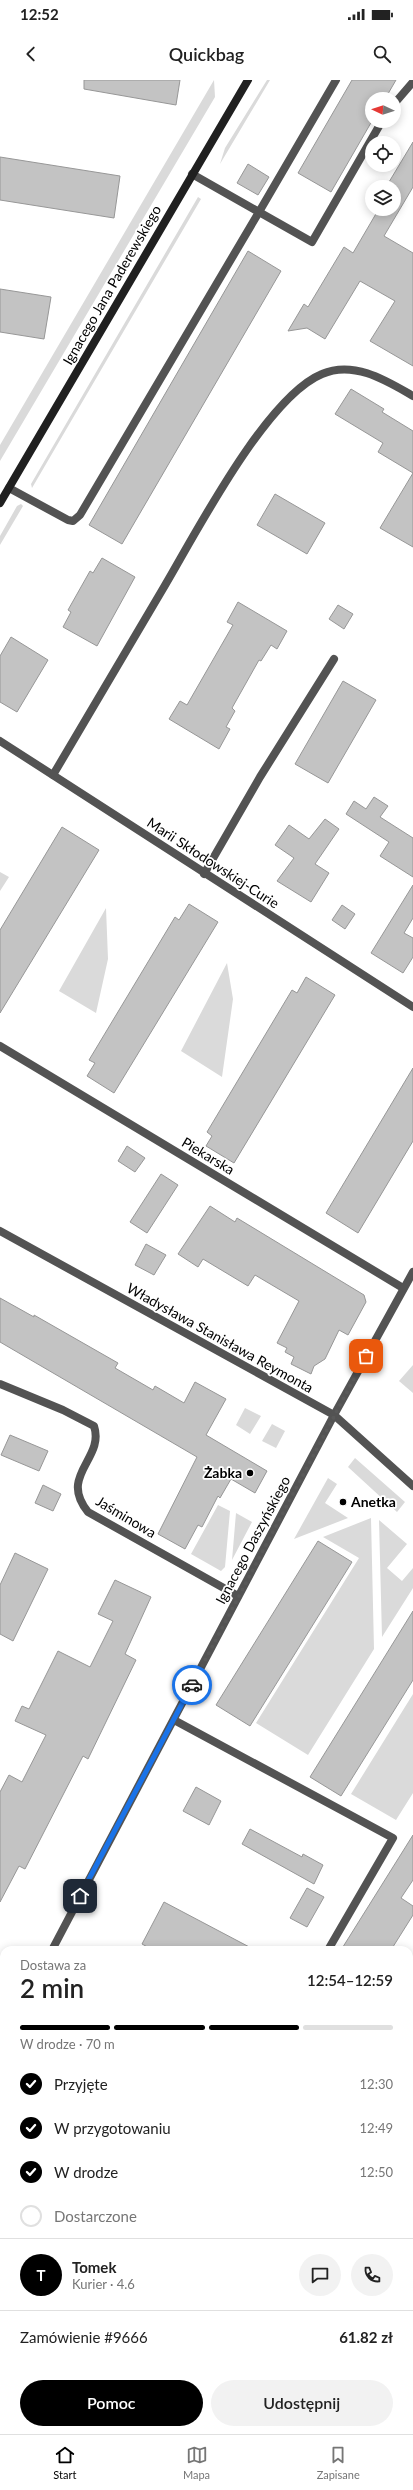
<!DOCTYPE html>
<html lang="pl">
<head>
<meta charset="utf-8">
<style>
	body { margin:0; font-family:Lato,sans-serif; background:#f2f2f2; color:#222; height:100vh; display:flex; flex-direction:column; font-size:15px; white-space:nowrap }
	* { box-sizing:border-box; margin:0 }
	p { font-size:13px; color:#767676 }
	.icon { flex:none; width:22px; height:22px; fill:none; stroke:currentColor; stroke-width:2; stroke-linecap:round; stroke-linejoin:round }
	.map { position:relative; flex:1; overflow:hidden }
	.panel { position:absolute; left:0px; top:1866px; width:413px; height:488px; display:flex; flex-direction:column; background:#fff; border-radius:12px 12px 0 0; box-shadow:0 2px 10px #0003 }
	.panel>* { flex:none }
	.needle { width:26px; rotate:274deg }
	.buttons { position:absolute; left:365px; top:12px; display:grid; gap:8px }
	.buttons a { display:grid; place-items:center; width:36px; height:36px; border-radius:50%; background:#fff; box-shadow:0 2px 10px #0003; font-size:20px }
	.pin { position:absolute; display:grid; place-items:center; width:34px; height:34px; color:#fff; margin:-17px; border-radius:8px; box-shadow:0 2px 6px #0006 }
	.courier { position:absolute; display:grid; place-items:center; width:40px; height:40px; margin:-20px; border:3px solid #1a73e8; border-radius:50%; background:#fff; color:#222; box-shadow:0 1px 5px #0007 }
	.headline em { font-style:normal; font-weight:600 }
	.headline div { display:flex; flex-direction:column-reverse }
	.headline { display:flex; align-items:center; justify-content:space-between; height:68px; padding:0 20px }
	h1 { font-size:26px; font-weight:600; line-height:30px }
	.bar { display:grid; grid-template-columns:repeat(4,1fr); gap:6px 4px; align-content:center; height:48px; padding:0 20px }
	.bar i { height:5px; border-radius:3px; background:#e0e0e0 }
	.bar .current { background:#000 }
	.bar p { grid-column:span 4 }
	.line { display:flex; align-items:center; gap:10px; padding:0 20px; border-top:1px solid #e0e0e0 }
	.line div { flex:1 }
	.round { display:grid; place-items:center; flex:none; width:42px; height:42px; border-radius:21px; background:#f2f2f2 }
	ol { padding:0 20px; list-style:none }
	li { display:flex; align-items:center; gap:12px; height:44px }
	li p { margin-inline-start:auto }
	li .icon { padding:4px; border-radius:50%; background:#000; color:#fff; stroke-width:4 }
	li:last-child { color:#767676 }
	li i { width:22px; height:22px; border:2px solid #e0e0e0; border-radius:50% }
	.cta { display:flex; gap:8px; margin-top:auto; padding:8px 20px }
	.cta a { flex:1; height:46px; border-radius:24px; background:#000; color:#fff; font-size:16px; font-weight:600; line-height:46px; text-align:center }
	.cta a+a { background:#f2f2f2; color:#222 }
	.status { display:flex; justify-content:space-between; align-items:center; height:28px; padding:0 20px; background:#fff; direction:ltr }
	.status svg { height:11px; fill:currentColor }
	header { display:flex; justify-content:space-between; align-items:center; height:52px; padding:0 20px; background:#fff; font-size:18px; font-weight:600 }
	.tab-bar { display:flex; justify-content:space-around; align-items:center; height:56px; border-top:1px solid #e0e0e0; background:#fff; font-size:11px; color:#767676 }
	.tab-bar a { display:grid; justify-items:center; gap:2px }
	.tab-bar .current { color:#000 }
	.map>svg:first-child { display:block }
	.green { fill:#dadada }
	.building { fill:#c3c3c3; stroke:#979797 }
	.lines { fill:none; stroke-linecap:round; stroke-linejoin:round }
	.service { stroke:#535353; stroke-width:8 }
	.minor { stroke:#535353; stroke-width:8 }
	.tertiary { stroke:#535353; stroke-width:8 }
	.secondary { stroke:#202020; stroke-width:8 }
	.done { stroke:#595959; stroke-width:4; stroke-dasharray:0 7.2 }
	.route { stroke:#1a73e8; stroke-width:5 }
	.poi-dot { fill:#000; stroke:#fff; stroke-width:1.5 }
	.labels { text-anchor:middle; stroke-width:3.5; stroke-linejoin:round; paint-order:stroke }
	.street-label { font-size:14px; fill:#000; stroke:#fff }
	.poi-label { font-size:14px; font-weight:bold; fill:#000; stroke:#fff; text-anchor:end }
</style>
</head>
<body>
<div class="status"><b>12:52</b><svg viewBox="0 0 49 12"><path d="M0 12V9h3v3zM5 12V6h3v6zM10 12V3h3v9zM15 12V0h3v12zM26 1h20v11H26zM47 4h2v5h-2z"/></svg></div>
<header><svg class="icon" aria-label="back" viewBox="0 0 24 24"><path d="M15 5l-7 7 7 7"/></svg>Quickbag<svg class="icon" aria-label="search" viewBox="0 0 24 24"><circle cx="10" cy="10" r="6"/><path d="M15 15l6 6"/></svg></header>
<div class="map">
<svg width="413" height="2354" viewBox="0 0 413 2354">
	<rect width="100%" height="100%" fill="#fff"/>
	<!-- green -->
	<path class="green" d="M214 0 215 17 0 381V365Z
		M267 0H270L220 84 225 68Z
		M198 117 201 119 32 408 31 404Z
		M21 424 23 426 0 465V456L17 426Z
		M0 792 9 797 0 811Z
		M106 828 108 879 96 933 59 911Z
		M227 883 233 919 222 997 181 971Z
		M413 1285V1313L399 1301Z
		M245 1328 261 1336 250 1354 236 1345Z
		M272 1344 285 1351 276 1368 262 1361Z
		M355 1378 405 1422 397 1432 348 1387Z
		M328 1398 337 1404 325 1423 348 1438 294 1459Z
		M218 1425 230 1431 225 1487 221 1491 191 1474Z
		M236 1433 252 1442 232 1480Z
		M371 1438 374 1569 308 1675 256 1643 359 1478 323 1457Z
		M379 1440 407 1464 387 1488 402 1501 413 1488V1508L382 1557Z
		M413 1614V1713L396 1740 351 1714Z
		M413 2329V2354H397L399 2350H409V2335Z
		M253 2350H324L321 2354H250Z"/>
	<!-- building -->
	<path class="building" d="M84 0H180L176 25 84 9Z
		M352 0H396L385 19H372V41L331 112 298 93Z
		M413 62V107L384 156 413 173V286L370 261 395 221 360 201 325 259 307 248 288 251 304 224 308 227 344 167 353 173 377 132 373 129H394V107H386Z
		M0 77 120 96 114 138 0 120Z
		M248 84 269 97 258 115 237 103Z
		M248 171 281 191 122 464 89 445Z
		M0 209 51 217 44 259 0 252Z
		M351 309 384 329 382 332 413 351V467L380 448 413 393 378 372 383 363 335 334Z
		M275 414 325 443 307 474 257 445Z
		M102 478 135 497 97 566 63 547 71 532 68 530 90 491 93 493Z
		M238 522 287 551 277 569 271 565 261 581 259 580 232 628 235 631 226 647 230 649 219 669 169 639 180 621 187 625 233 545 227 542Z
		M338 525 353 534 344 549 329 539Z
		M11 557 48 580 17 632 0 622V576Z
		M343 601 376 620 328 703 295 684Z
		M374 717 388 726 380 737 413 758V797L380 776 389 762 346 734 354 721 366 729Z
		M325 739 339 749 315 784 329 793 311 822 277 801 294 778 275 765 289 745 309 759Z
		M62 747 99 770 0 933V850Z
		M413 805V838L404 853 413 858V877L403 893 371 873Z
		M189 824 218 842 114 1013 87 996 95 983 89 980 175 837 179 840Z
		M342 825 355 834 345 849 332 840Z
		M306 897 335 915 234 1083 206 1066 212 1056 207 1052 292 910 297 913Z
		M413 988V1061L358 1153 326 1133Z
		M127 1066 145 1078 135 1092 118 1081Z
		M161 1094 178 1105 147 1153 130 1142Z
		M210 1126 235 1142 237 1138 364 1215 366 1222 348 1255 339 1250 325 1279 314 1286 311 1294 291 1284 294 1277 285 1272 287 1268 277 1263 299 1221 255 1195 248 1206 203 1179 198 1187 178 1174Z
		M146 1164 166 1175 154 1195 135 1185Z
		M0 1218 34 1237V1235L118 1283 115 1288 153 1310 155 1306 184 1323 195 1302 226 1319 206 1355 267 1391 255 1413 231 1399 220 1418 218 1416 202 1447 198 1445 185 1469 158 1454 197 1377 0 1262Z
		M10 1355 48 1371 39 1391 1 1375Z
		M43 1405 61 1414 53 1431 35 1423Z
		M318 1461 352 1482 250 1646 216 1625Z
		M15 1473 48 1489 13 1561 0 1554V1505Z
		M115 1500 151 1517 125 1574 136 1580 88 1679 83 1676 25 1789 19 1786 0 1822V1712L9 1695 22 1702 46 1655 15 1641 22 1626 29 1629 58 1571 90 1587 113 1541 98 1534Z
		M413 1531V1600L341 1716 310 1697Z
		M196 1707 221 1721 209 1745 183 1731Z
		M250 1749 302 1777 303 1774 323 1785 314 1804 242 1764Z
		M413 1755V1800L401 1818 413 1826V1835L391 1870H341Z
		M307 1808 324 1817 307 1847 290 1838Z
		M164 1822 255 1870H153L142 1864Z"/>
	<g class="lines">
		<!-- service -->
		<path class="service" d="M336 0 259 132 312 162 382 41
			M394 24 413 2
			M9 408 68 440 73 441 80 435 259 132 192 94
			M53 695C90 633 127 570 164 507 196 453 266 317 322 294 354 280 387 301 413 316
			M204 794 260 697 334 579
			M174 1640 393 1758 328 1870
			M409 1938 413 1940
			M56 2354 58 2350"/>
		<!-- minor -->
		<path class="minor" d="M0 661 413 927
			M0 966 403 1208
			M0 1151 334 1335 413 1406
			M0 1304 63 1330 94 1346C105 1379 58 1395 88 1432L238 1516
			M409 2031 413 2025
			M409 2164 413 2166
			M209 2354 212 2350"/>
		<!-- tertiary -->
		<path class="tertiary" d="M52 1870 334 1335 413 1192
			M0 1967 4 1960"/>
		<!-- secondary -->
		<path class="secondary" d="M0 423 248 0"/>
	</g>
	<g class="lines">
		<!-- done -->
		<path class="done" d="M192 1605 366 1276"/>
		<!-- route -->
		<path class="route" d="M80 1816 192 1605"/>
	</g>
	<!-- markers -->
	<g class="poi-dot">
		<circle cx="250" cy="1393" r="4"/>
		<circle cx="343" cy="1422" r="4"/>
	</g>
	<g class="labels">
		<!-- street labels -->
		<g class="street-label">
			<text transform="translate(112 205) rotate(-60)" y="5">Ignacego Jana Paderewskiego</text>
			<text transform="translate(213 783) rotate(33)" y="5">Marii Skłodowskiej-Curie</text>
			<text transform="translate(208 1076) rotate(31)" y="5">Piekarska</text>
			<text transform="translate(220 1258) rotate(29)" y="5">Władysława Stanisława Reymonta</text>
			<text transform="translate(126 1437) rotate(31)" y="5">Jaśminowa</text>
			<text transform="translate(253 1460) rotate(-62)" y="5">Ignacego Daszyńskiego</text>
		</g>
		<!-- poi labels -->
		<g class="poi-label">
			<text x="242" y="1398">Żabka</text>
			<text x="351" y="1427" text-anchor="start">Anetka</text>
		</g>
	</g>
</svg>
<div class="buttons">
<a><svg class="needle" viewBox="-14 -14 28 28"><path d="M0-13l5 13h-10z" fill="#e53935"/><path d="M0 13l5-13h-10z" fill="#767676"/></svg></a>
<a><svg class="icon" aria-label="locate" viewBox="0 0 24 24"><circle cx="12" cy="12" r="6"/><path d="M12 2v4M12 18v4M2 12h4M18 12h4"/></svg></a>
<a><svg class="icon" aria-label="layers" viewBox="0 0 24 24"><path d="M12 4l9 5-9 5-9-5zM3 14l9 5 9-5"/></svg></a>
</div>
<div class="pin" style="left:366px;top:1276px;background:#ea580c"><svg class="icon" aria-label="bag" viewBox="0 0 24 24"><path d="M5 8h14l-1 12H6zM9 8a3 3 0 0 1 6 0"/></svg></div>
<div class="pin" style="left:80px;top:1816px;background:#1f2937"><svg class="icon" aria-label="home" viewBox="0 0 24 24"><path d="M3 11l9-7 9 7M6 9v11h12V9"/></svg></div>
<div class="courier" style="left:192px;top:1605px"><svg class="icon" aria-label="car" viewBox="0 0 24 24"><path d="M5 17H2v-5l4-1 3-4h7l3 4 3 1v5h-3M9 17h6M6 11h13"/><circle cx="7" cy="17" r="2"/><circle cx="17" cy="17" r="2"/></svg></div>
<section class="panel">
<div class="headline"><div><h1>2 min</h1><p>Dostawa za</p></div><em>12:54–12:59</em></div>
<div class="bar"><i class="current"></i><i class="current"></i><i class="current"></i><i></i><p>W drodze · 70 m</p></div>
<ol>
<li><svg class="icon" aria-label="check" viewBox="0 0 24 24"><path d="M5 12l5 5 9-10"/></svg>Przyjęte<p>12:30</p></li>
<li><svg class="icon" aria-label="check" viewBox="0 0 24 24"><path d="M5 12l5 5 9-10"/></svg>W przygotowaniu<p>12:49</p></li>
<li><svg class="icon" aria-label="check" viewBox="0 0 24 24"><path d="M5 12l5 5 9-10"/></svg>W drodze<p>12:50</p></li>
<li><i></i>Dostarczone</li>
</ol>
<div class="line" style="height:72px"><b class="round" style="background:#000;color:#fff">T</b><div><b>Tomek</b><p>Kurier · 4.6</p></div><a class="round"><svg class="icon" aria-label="chat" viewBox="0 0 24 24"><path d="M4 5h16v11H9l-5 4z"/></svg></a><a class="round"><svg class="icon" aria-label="phone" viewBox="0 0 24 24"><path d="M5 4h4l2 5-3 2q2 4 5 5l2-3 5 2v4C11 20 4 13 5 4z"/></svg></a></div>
<div class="line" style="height:52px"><div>Zamówienie #9666</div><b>61.82 zł</b></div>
<div class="cta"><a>Pomoc</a><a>Udostępnij</a></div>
</section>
</div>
<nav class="tab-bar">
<a class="current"><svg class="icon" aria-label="home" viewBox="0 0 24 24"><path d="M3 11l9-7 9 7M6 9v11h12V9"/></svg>Start</a>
<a><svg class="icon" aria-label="map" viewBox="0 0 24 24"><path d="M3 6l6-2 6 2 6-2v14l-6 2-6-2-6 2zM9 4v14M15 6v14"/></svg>Mapa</a>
<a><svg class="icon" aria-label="saved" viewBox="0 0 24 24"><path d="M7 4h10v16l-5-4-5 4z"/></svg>Zapisane</a>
</nav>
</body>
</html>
